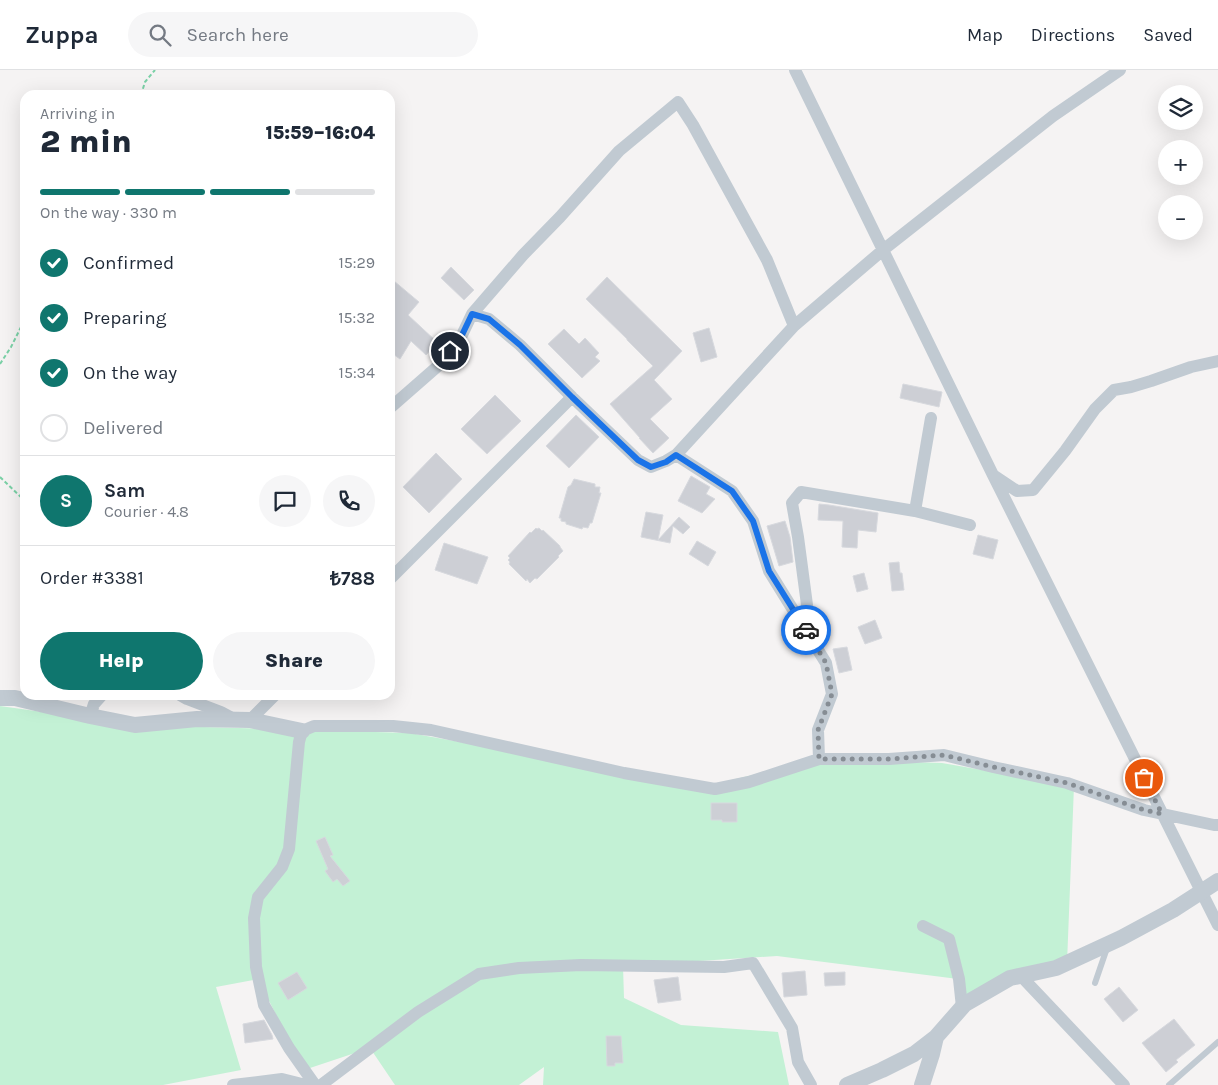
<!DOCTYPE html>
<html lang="en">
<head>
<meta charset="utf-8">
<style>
	body { margin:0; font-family:Karla,sans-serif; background:#f6f6f7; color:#1f2937; height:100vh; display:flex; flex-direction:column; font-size:19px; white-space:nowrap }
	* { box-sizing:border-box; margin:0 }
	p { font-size:16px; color:#747a83 }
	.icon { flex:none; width:28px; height:28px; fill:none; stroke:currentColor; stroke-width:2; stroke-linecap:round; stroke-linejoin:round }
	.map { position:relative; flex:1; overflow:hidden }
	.details { position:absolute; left:20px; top:20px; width:375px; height:610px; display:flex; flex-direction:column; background:#fff; border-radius:15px; box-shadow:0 5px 20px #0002 }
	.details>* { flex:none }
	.buttons { position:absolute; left:1158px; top:15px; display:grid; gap:10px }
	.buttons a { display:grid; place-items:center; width:45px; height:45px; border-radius:50%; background:#fff; box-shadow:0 5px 20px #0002; font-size:25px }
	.pin { position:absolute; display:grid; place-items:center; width:42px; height:42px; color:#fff; margin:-21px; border:2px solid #fff; border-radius:50%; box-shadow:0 1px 5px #0007 }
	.courier { position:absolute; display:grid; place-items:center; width:50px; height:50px; margin:-25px; border:4px solid #1a73e8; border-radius:50%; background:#fff; color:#222; box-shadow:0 1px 6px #0007 }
	.head em { font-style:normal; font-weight:800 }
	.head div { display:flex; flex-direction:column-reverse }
	.head { display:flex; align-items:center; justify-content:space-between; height:85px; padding:0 20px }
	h1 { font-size:32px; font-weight:800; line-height:38px }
	.bar { display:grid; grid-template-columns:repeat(4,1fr); gap:8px 5px; align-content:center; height:60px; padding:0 20px }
	.bar i { height:6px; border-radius:4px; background:#e0e1e3 }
	.bar .on { background:#0f766e }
	.bar p { grid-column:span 4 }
	.line { display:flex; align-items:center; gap:12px; padding:0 20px; border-top:1px solid #e0e1e3 }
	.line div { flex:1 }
	.round { display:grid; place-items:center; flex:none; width:52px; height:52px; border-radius:26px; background:#f6f6f7 }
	ol { padding:0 20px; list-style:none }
	li { display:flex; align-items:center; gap:15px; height:55px }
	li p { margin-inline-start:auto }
	li .icon { padding:5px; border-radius:50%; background:#0f766e; color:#fff; stroke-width:4 }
	li:last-child { color:#747a83 }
	li i { width:28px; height:28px; border:2px solid #e0e1e3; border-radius:50% }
	.action { display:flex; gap:10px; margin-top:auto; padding:10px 20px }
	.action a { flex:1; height:58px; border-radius:30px; background:#0f766e; color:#fff; font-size:20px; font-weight:800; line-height:58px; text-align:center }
	.action a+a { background:#f6f6f7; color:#1f2937 }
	header { display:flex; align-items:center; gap:30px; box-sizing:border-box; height:70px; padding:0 25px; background:#fff; border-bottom:1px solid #e0e1e3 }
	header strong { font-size:24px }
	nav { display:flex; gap:28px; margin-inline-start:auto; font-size:18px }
	.search { width:350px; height:45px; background:#f6f6f7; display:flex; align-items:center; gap:12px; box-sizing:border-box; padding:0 18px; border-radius:28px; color:#747a83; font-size:19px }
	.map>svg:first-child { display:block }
	.green { fill:#c3f1d5 }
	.building { fill:#cdcfd5; stroke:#d7d9de }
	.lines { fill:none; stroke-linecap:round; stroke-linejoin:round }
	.path { stroke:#7ad0a6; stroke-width:2; stroke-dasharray:4 2.5; stroke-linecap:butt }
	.service { stroke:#c1cad2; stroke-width:6 }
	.minor { stroke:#c1cad2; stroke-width:12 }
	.tertiary { stroke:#c1cad2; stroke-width:16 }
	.done { stroke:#868d94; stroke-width:5; stroke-dasharray:0 9 }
	.route { stroke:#1a73e8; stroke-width:6 }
</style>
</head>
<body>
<header>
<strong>Zuppa</strong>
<div class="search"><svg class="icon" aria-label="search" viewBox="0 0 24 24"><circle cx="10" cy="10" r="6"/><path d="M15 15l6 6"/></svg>Search here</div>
<nav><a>Map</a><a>Directions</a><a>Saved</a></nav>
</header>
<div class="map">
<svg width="1218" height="1015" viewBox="0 0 1218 1015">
	<rect width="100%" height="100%" fill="#f5f3f3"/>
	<!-- green -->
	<path class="green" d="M0 636 135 655 410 663 706 716 819 689 942 693 1074 716 1067 893 965 934 958 909 777 886 623 896 624 928 681 955 778 962 789 1015H543L544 997 519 1015H395L370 978 304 1000 258 909 216 917 241 1000 163 1015H0Z"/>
	<!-- building -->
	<path class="building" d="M451 197 474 220 464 230 441 208Z
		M607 207 682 281 654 310 672 329 650 349 669 368 653 383 639 368H640L610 334 653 296 627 270V269L586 229Z
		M394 211 419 232 408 245 437 272 426 285 411 271 400 289 390 282V215Z
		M709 258 717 287 701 292 693 263Z
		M564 259 579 274 585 268 599 283 595 287 600 291 582 308 548 274Z
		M903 314 942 322 939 337 900 328Z
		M495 325 521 351 487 384 461 359Z
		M576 345 599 367 569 398 546 376Z
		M436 383 462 409 429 443 403 417Z
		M691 406 710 417 706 424 715 429 702 443 678 431Z
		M574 409 595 414V417H600L599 423H601L592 453H590L588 458 583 457 582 459 566 454V452L561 451V448H559L568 417 571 415Z
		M819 434 829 435 878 443 876 462 858 460 857 478 842 477 843 451 818 450Z
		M646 442 663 445 658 470 679 447 690 457 683 464 673 456 670 473 641 467Z
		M785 451 790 467 793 492 779 496 767 456Z
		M536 458 537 459 539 458 542 461 543 460 560 476V477L563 481 558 486 559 487 537 509 535 508 530 513 527 509 526 511 509 494 510 492 508 490 510 488 508 486 530 462 531 463Z
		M978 465 998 470 993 489 973 484Z
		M697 471 716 482 708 496 689 484Z
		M444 473 488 487 477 514 435 500Z
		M899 492 900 503H902L904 520 892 521 889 493Z
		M864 503 868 519 857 522 853 506Z
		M875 550 882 568 865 574 858 557Z
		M847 577 852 600 839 603 833 579Z
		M711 733H737V752H722V750H711Z
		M325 767 333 785 330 786 350 811 343 816 337 809 333 812 325 801 328 799 316 771Z
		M805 901 807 925 784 927 782 903Z
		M297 902 307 918 288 930 278 913Z
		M845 902V915L825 916 824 903Z
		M678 907 681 930 658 933 654 910Z
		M1119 917 1138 940 1123 952 1104 929Z
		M1174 949 1195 975 1176 990 1178 992 1166 1002 1142 973Z
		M264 950 272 965 273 969 245 973 243 954Z
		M606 966H621L623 993H615V996H607Z"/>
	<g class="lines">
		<!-- path -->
		<path class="path" d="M141 25 145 12 155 0
			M0 294 11 277 25 249
			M0 407 25 431"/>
		<!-- service -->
		<path class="service" d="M1095 913 1107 878
			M1169 1015 1218 972"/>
		<!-- minor -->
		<path class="minor" d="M795 0 993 405 1218 855
			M472 244 489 249 520 275 572 327
			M390 338 438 296 462 265 472 244 523 185 560 147 619 81 678 32 693 55 767 190 794 256
			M676 385 732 421 753 451 769 501 826 593 832 624 818 660 819 689
			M993 405 1017 421 1033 420 1065 381 1095 339 1114 320 1131 317 1151 311 1191 297 1218 291
			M915 441 970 455
			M390 509 572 327 638 390 651 397 666 391 676 385 794 256 883 180 1053 46 1120 0
			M811 565 798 467 792 433 801 422 915 441 931 348
			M180 625 187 629 221 642 234 649
			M90 646 94 634 102 625
			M250 650 275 625
			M923 856 949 869 959 909 962 937
			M1020 905 1124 1015
			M233 1015 282 1009 306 1015
			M315 1015 289 978 264 935 256 897 254 848 258 827 282 797 289 779 299 672 302 661 314 656H393L431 660 624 703 715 719 749 712 819 689H889L944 685 993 697 1067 713 1144 740 1214 755H1218
			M321 1015 418 942 479 904 519 898 581 895 724 897 753 893 792 958 798 992 811 1015"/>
		<!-- tertiary -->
		<path class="tertiary" d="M0 628H15L90 646 135 655 197 649 250 650 302 661
			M847 1015 882 1000 914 984 936 967 965 934 1010 908 1056 898 1121 868 1173 840 1218 811
			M922 1015 932 984 936 967"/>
	</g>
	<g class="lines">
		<!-- done -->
		<path class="done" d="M806 560 826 593 832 624 818 660 819 689H889L944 685 993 697 1067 713 1144 740 1162 744 1144 708"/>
		<!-- route -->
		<path class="route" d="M450 281 462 265 472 244 489 249 520 275 572 327 638 390 651 397 666 392 676 385 732 421 753 451 769 501 806 560"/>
	</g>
</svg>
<div class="buttons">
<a><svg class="icon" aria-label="layers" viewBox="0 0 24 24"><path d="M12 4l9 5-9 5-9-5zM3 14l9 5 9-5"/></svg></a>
<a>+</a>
<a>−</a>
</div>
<div class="pin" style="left:1144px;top:708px;background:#ea580c"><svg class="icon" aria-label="bag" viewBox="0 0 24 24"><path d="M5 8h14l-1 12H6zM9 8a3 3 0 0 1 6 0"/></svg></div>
<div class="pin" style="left:450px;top:281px;background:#1f2937"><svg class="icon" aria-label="home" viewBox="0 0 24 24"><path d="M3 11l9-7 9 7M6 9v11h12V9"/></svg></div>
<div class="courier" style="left:806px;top:560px"><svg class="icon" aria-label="car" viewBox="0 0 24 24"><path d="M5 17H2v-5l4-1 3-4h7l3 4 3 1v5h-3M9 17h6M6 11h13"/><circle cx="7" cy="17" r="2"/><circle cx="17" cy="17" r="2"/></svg></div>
<section class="details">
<div class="head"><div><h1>2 min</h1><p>Arriving in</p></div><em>15:59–16:04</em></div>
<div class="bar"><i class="on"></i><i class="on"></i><i class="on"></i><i></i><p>On the way · 330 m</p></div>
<ol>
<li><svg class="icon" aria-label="check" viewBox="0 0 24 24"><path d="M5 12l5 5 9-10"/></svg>Confirmed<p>15:29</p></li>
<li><svg class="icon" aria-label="check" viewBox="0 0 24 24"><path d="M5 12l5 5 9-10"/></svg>Preparing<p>15:32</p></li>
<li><svg class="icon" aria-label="check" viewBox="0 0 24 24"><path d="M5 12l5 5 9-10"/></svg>On the way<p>15:34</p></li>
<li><i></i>Delivered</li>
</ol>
<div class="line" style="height:90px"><b class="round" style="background:#0f766e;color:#fff">S</b><div><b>Sam</b><p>Courier · 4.8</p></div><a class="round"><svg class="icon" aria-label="chat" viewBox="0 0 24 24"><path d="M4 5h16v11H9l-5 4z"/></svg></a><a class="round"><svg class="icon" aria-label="phone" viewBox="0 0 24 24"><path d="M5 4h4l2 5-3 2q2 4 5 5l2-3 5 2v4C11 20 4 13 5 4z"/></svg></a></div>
<div class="line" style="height:65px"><div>Order #3381</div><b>₺788</b></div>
<div class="action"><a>Help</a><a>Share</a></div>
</section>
</div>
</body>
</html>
